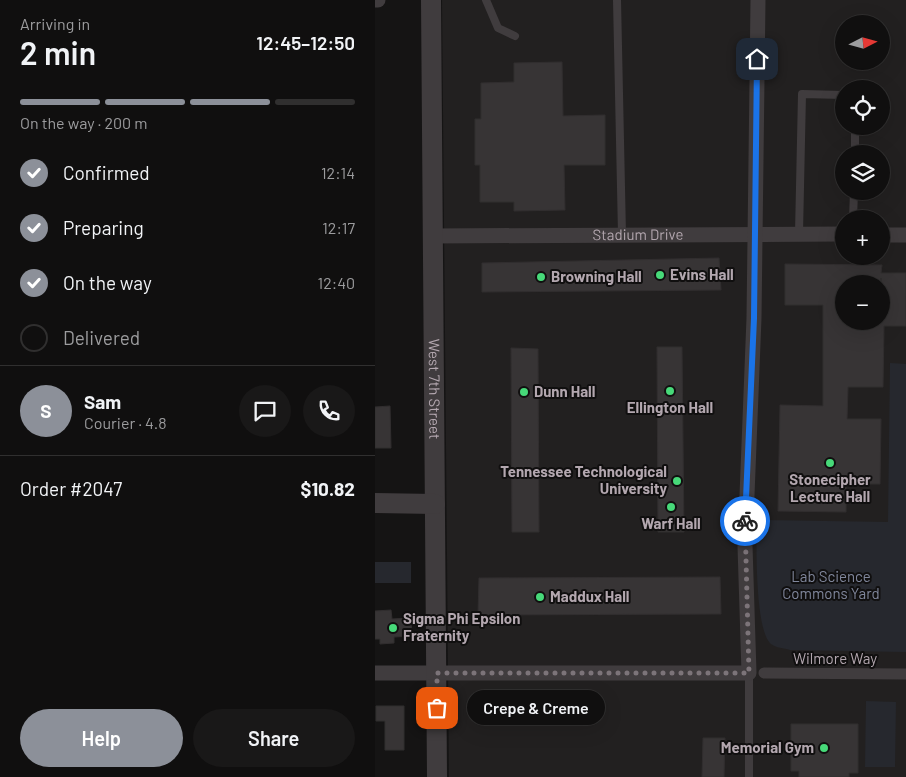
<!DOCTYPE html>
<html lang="en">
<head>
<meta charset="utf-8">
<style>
	body { margin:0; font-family:Barlow,sans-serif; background:#191818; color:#f1f3f6; height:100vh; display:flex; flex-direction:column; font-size:19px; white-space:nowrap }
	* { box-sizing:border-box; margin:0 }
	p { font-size:16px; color:#9c9c9e }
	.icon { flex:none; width:28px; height:28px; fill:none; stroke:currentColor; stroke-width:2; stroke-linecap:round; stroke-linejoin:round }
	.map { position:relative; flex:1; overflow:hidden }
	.drawer { display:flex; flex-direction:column; background:#100f0f; width:375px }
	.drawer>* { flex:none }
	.needle { width:32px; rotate:84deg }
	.controls { position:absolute; left:460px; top:15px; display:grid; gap:10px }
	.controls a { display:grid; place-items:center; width:55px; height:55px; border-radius:50%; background:#100f0f; box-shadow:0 5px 20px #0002,0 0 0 1px #302f2f; font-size:25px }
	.pin { position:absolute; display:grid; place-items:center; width:42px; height:42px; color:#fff; margin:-21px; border-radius:10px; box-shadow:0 2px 8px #0006 }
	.courier { position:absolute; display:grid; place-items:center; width:50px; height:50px; margin:-25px; border:4px solid #1a73e8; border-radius:50%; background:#fff; color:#222; box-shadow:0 1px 6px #0007 }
	.bubble { position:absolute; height:35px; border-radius:18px; background:#100f0f; box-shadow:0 5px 20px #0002,0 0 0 1px #302f2f; font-size:16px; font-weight:600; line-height:35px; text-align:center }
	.head em { font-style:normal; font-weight:600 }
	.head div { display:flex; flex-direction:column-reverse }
	.head { display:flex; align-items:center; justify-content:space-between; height:85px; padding:0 20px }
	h1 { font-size:32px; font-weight:600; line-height:38px }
	.bar { display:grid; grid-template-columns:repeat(4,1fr); gap:8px 5px; align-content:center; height:60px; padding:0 20px }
	.bar i { height:6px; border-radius:4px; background:#302f2f }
	.bar .active { background:#8c9099 }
	.bar p { grid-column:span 4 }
	.line { display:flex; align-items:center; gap:12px; padding:0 20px; border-top:1px solid #302f2f }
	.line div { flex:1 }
	.round { display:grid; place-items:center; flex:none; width:52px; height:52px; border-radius:26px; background:#191818 }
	ol { padding:0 20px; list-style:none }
	li { display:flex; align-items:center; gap:15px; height:55px }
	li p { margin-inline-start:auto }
	li .icon { padding:5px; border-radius:50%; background:#8c9099; color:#fff; stroke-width:4 }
	li:last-child { color:#9c9c9e }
	li i { width:28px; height:28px; border:2px solid #302f2f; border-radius:50% }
	.cta { display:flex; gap:10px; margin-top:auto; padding:10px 20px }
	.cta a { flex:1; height:58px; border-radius:30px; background:#8c9099; color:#fff; font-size:20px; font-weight:600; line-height:58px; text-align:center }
	.cta a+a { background:#191818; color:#f1f3f6 }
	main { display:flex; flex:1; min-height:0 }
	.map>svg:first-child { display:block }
	.built { fill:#222020; fill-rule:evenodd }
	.green { fill:#26282e }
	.building { fill:#373435; stroke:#312e2f; fill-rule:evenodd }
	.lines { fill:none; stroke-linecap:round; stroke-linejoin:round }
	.service { stroke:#403c3e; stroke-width:8 }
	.pedestrian { stroke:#403c3e; stroke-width:11 }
	.minor { stroke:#403c3e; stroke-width:15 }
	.tertiary { stroke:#403c3e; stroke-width:20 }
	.done { stroke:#7c7479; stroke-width:5; stroke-dasharray:0 9 }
	.route { stroke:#1a73e8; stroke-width:6 }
	.poi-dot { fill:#47d979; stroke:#100f0f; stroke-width:2 }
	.labels { text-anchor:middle; stroke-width:4; stroke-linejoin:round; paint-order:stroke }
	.street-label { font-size:15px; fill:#b3a7af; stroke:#100f0f }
	.poi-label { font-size:15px; font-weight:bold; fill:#b3a7af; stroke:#100f0f; text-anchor:start }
	.park-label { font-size:15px; fill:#80879c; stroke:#100f0f }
</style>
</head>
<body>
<main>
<section class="drawer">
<div class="head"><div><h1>2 min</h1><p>Arriving in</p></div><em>12:45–12:50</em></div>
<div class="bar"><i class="active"></i><i class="active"></i><i class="active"></i><i></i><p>On the way · 200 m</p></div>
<ol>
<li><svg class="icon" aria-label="check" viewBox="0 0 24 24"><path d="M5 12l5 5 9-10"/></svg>Confirmed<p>12:14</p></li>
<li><svg class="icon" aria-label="check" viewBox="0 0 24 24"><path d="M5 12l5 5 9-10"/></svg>Preparing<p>12:17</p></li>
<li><svg class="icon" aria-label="check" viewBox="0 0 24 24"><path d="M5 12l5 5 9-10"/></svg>On the way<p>12:40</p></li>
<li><i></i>Delivered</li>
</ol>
<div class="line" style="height:90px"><b class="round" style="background:#8c9099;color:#fff">S</b><div><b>Sam</b><p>Courier · 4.8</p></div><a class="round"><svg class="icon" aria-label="chat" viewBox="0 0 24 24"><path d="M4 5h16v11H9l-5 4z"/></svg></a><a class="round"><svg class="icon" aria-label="phone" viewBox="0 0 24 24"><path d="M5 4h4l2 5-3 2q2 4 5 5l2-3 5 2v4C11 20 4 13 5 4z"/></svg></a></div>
<div class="line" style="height:65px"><div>Order #2047</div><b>$10.82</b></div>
<div class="cta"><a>Help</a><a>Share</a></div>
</section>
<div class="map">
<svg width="531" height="777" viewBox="0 0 531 777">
	<rect width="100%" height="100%" fill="#151414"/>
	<!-- built -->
	<path class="built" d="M67 0H531V777H74ZM469 24H506V61H469ZM469 89H506V126H469ZM469 154H506V191H469ZM469 219H506V256H469ZM469 284H506V321H469Z"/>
	<!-- green -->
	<path class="green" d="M515 363 531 364V652L415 650C409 648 401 648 396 644 380 631 381 543 382 520L513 522Z
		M0 562H36V583H0Z
		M491 701 521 702 520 767H490Z"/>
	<!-- building -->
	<path class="building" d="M187 62 188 116 230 115V165H189L190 210 139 211V202H105V165H100V119H106V83L139 82V63Z
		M344 258 346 290 107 292V263Z
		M410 264 507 265 506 273H531V326H509L508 387H473L472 419H506L505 484H471V512L403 511 405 405 448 406V305H410ZM506 278V321H469V284H506Z
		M282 347H307L309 532H283Z
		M136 348 163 349 164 532H137Z
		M15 406 16 448H0V407Z
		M345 577 346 614 103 615 104 578Z
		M16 610 17 619 36 618 37 636 19 637V643L5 644V639H0V611Z
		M1 706H29V750H10V721H1Z
		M416 724H483V773H474V777H424V771H416Z
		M328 738H350L349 777H327Z"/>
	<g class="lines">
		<!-- service -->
		<path class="service" d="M111 0 123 28 140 36
			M242 0 247 234
			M480 154V126
			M478 219 479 191
			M424 233 427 94 469 95
			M374 777V673"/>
		<!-- pedestrian -->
		<path class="pedestrian" d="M389 673 531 674"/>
		<!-- minor -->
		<g class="minor">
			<path d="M0 0H3"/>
			<path d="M506 235H531"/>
			<path id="s1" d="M57 236 469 234"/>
			<path d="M0 673H374L370 546 379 318 383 0"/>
		</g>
		<!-- tertiary -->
		<g class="tertiary">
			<path id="s2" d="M56 0 62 777"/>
			<path d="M0 503 60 504"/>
		</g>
	</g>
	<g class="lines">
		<!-- done -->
		<path class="done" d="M62 708V673H374L370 521"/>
		<!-- route -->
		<path class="route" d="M370 521 379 318 382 59"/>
	</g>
	<!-- markers -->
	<g class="poi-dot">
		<circle cx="285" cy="275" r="5"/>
		<circle cx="166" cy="277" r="5"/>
		<circle cx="295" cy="391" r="5"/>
		<circle cx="149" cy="392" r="5"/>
		<circle cx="455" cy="463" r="5"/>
		<circle cx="302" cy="481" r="5"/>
		<circle cx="296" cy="507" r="5"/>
		<circle cx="165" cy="597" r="5"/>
		<circle cx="18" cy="628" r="5"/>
		<circle cx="449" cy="748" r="5"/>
	</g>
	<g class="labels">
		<!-- street labels -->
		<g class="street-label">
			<text dy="5" stroke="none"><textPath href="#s1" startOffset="206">Stadium Drive</textPath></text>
			<text dy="5" stroke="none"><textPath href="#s2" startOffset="389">West 7th Street</textPath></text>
			<text x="460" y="664">Wilmore Way</text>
		</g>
		<!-- poi labels -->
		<g class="poi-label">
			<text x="295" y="280">Evins Hall</text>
			<text x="176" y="282">Browning Hall</text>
			<text x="159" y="397">Dunn Hall</text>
			<text x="295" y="413" text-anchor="middle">Ellington Hall</text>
			<text x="292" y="477" text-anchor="end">Tennessee Technological<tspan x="292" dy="17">University</tspan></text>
			<text x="455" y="485" text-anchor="middle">Stonecipher<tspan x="455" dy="17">Lecture Hall</tspan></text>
			<text x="296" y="529" text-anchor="middle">Warf Hall</text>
			<text x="175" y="602">Maddux Hall</text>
			<text x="28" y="624">Sigma Phi Epsilon<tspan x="28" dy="17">Fraternity</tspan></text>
			<text x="439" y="753" text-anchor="end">Memorial Gym</text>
		</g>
		<!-- park labels -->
		<g class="park-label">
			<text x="456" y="582">Lab Science<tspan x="456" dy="17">Commons Yard</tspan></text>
		</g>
	</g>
</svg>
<div class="controls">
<a><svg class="needle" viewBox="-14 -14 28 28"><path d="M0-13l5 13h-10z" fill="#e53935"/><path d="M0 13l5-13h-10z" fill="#9c9c9e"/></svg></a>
<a><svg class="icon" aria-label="locate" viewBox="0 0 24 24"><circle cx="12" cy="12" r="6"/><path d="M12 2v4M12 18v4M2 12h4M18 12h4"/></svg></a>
<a><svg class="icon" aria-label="layers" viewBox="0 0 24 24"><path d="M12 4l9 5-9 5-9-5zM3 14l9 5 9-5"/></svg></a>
<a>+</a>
<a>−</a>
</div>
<div class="pin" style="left:62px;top:708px;background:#ea580c"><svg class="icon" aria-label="bag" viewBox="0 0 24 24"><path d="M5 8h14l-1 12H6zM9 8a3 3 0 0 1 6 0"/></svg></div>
<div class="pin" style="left:382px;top:59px;background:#1f2937"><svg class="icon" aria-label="home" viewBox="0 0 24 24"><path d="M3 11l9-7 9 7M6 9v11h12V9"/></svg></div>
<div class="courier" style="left:370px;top:521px"><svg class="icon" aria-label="bike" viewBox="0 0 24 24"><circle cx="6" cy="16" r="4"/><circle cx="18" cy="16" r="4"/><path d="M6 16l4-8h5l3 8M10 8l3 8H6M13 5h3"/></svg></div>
<div class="bubble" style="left:92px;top:690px;width:138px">Crepe &amp; Creme</div>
</div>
</main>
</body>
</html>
